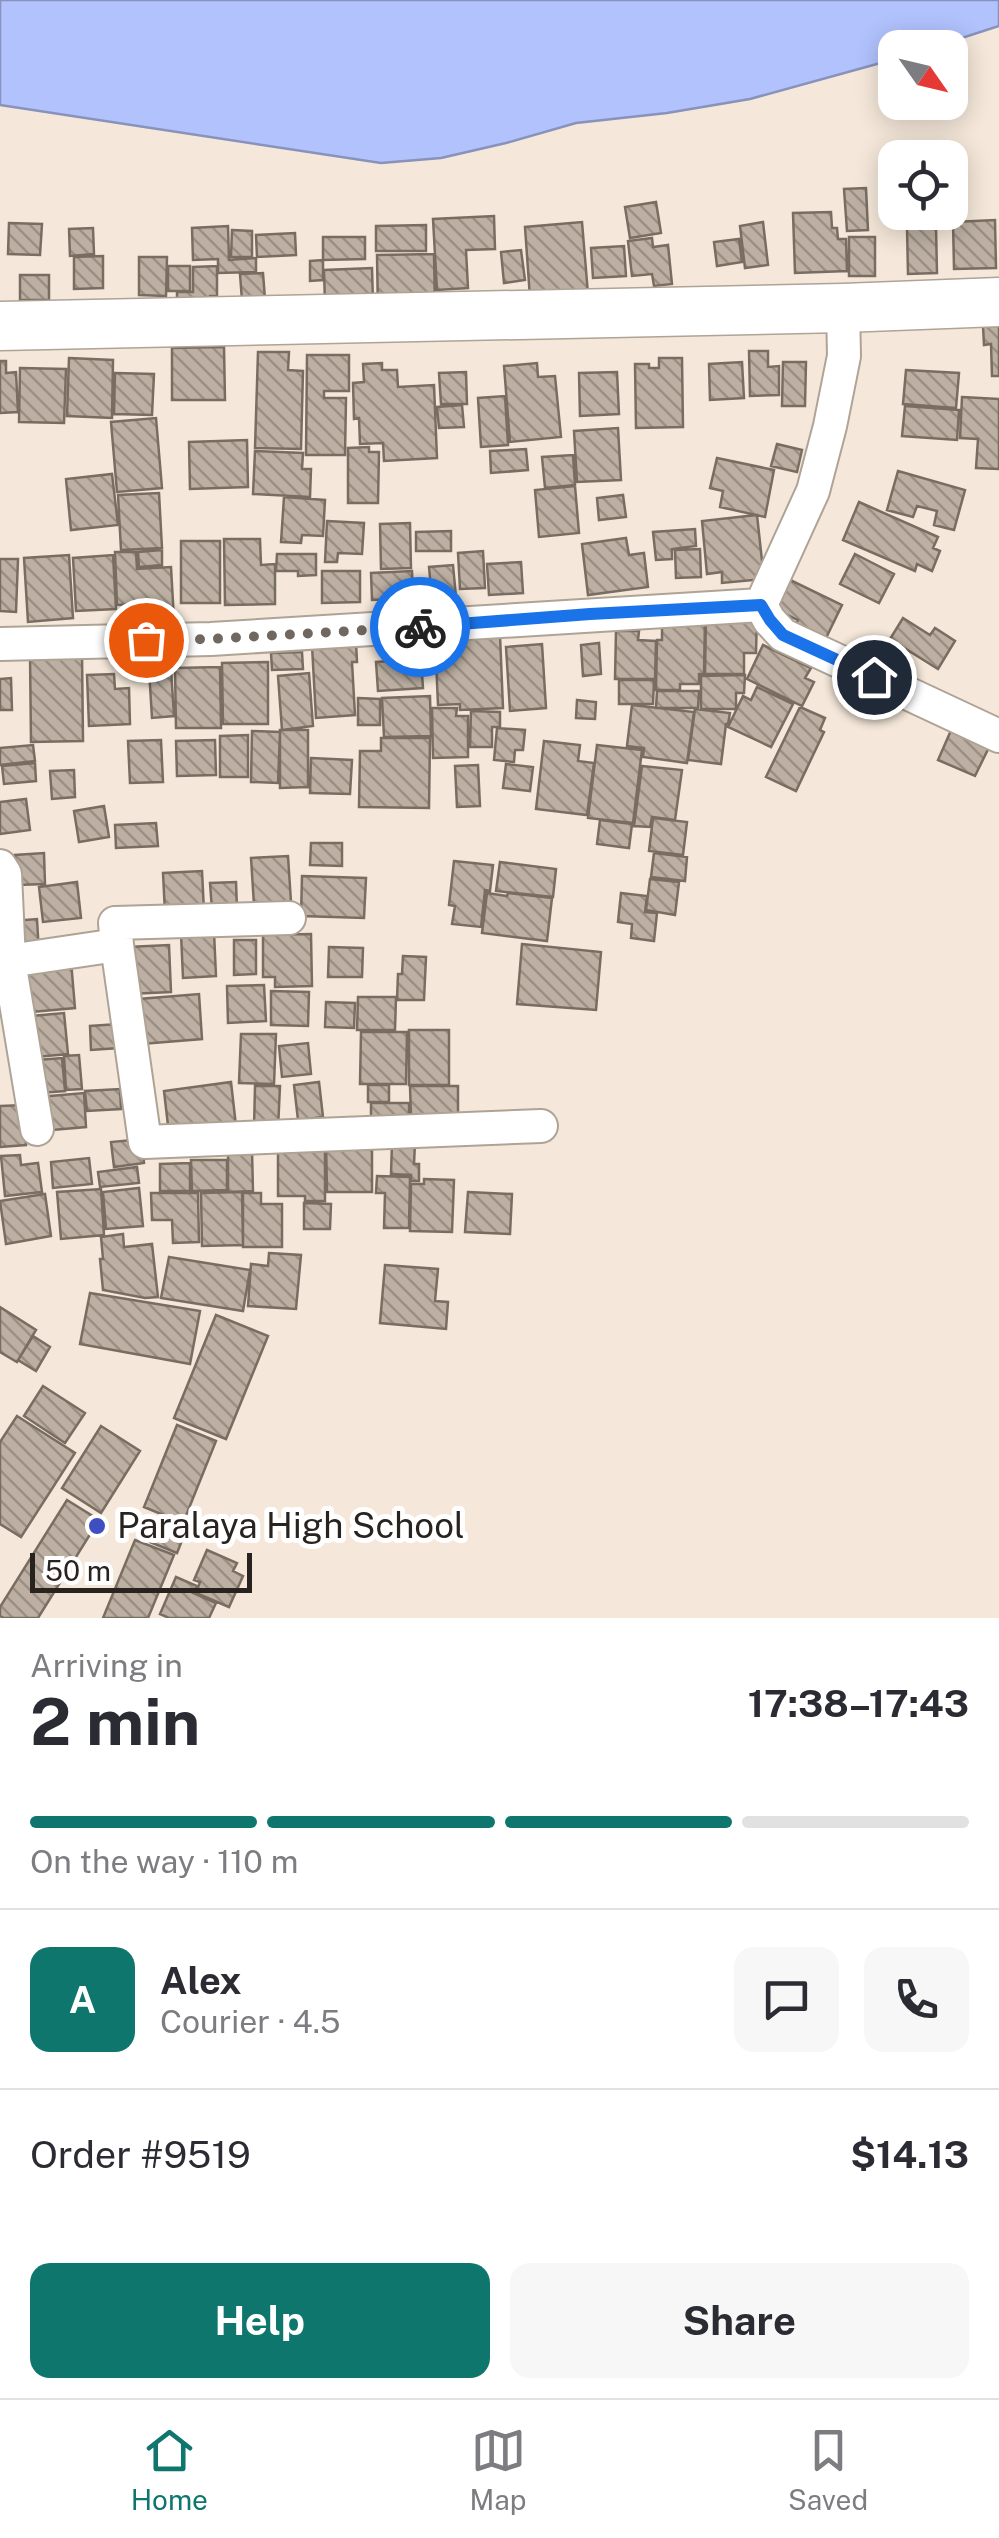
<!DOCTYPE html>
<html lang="en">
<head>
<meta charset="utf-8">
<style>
	body { margin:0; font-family:"Public Sans",sans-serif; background:#f7f7f7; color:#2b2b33; height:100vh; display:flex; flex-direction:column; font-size:38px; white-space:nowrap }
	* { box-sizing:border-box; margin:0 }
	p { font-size:32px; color:#7c7c81 }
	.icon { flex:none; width:55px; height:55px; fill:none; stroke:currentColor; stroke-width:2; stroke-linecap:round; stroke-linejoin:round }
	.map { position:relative; height:1618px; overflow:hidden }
	.details { display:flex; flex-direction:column; background:#fff; flex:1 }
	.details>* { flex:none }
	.needle { width:65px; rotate:124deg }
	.tools { position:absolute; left:878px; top:30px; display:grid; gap:20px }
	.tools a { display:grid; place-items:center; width:90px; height:90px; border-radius:20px; background:#fff; box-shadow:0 5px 25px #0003; font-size:50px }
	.scale { position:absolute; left:30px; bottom:25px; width:222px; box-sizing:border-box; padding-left:10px; border:5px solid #28231e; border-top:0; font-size:28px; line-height:35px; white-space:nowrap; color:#28231e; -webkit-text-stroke:8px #fff; paint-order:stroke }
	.pin { position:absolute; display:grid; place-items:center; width:85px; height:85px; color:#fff; margin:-42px; border:5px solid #fff; border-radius:50%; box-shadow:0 2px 10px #0007 }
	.courier { position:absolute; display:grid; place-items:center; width:100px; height:100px; margin:-50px; border:8px solid #1a73e8; border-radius:50%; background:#fff; color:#222; box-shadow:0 2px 12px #0007 }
	.summary em { font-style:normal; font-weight:700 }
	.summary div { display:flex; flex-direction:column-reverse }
	.summary { display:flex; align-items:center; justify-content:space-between; height:170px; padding:0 30px }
	h1 { font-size:65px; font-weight:700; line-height:75px }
	.bar { display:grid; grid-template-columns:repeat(4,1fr); gap:15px 10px; align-content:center; height:120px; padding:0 30px }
	.bar i { height:12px; border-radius:8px; background:#e1e1e2 }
	.bar .active { background:#0f766e }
	.bar p { grid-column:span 4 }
	.line { display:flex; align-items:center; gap:25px; padding:0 30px; border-top:2px solid #e1e1e2 }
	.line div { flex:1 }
	.round { display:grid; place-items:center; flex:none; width:105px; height:105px; border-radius:20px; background:#f7f7f7 }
	.cta { display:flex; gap:20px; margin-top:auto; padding:20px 30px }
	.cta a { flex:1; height:115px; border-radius:20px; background:#0f766e; color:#fff; font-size:40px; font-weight:700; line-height:115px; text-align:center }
	.cta a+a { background:#f7f7f7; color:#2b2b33 }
	.tab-bar { display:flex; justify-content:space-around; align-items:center; height:140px; border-top:2px solid #e1e1e2; background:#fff; font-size:28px; color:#7c7c81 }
	.tab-bar a { display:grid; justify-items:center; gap:5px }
	.tab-bar .active { color:#0f766e }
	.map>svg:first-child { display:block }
	.water { fill:#b1c2fd; stroke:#8892ba; stroke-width:2.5 }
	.building { fill:url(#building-back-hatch); stroke:#796d62; stroke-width:2.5 }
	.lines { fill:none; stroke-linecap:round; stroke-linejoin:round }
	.street-casing { stroke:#afa396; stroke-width:36 }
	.secondary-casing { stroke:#afa396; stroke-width:51 }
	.street { stroke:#fff; stroke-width:32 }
	.secondary { stroke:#fff; stroke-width:48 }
	.done { stroke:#706860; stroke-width:10; stroke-dasharray:0 18 }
	.route { stroke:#1a73e8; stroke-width:12 }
	.poi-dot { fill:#3f4fc2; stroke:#fff; stroke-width:4 }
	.labels { text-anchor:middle; stroke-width:10; stroke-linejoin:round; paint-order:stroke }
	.poi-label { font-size:35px; fill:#28231e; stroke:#fff; text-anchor:start }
</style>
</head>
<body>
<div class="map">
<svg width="999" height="1618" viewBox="0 0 999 1618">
	<defs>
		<pattern id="building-back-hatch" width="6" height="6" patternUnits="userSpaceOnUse" patternTransform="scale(2.5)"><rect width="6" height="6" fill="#bdb0a3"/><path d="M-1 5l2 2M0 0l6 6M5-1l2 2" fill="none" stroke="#9a8f84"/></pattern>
	</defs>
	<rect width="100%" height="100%" fill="#f5e8da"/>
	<!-- water -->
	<path class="water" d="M0 0H999V26L934 47 895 48V59L750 99 667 113 576 123 506 143 441 158 381 163 0 105Z"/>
	<!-- building -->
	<path class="building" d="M866 188 868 230 847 231 844 189Z
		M656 202 661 233 630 238 625 207Z
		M831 212 832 228H837L838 239H846L847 271 795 273 793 213Z
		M494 216 495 249 466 250 468 288 437 290 433 219Z
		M995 220 996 268 954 269 953 222Z
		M582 222 588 294 530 298 525 227Z
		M763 222 768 265 745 268 740 226Z
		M9 223 42 224 40 255 8 254Z
		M426 225V251H376V226Z
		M228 226 229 260 256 258V272L218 273V259L193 260 192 228Z
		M936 227 937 273 908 274 907 228Z
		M93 228 94 254 70 256 69 229Z
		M232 230 252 231V257H231Z
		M295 233 296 255 257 257 256 235Z
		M323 237H365V259L323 260Z
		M849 237H875V276H849Z
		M652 238 653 247 668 245 672 284 654 286 652 274 632 276 628 241Z
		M739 239 742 262 717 266 714 242Z
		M624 246 626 276 593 278 591 248Z
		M521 250 525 280 504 283 501 252Z
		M434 254 435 312 378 313 377 255Z
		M103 256V288L74 289V257Z
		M139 257H167L166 296 139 295Z
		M323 260V280L310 281V261Z
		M168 266H190V291H168Z
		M217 266V296H210V310H177V292H193V267Z
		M372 268 373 302 325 304 324 270Z
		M263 273 266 312 243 314 240 274Z
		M20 275H49V300H20Z
		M983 326H999V376H992L991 344 984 345Z
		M224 347 225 400H172V348Z
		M749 351H768V367L779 366V395L750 396Z
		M258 352H289L288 370 303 371 301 449 255 448Z
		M307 355H349V391H324V398H346L345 455H306Z
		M69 358 113 360 112 418 67 416Z
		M659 358H682L683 427 636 428 635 364H649V368H659Z
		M0 361H6V373L16 372 18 412 0 413Z
		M742 362 744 398 710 400 709 364Z
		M783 362H806L805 406H782Z
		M382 363V370H397L398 387 434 385 437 458 384 461 383 443 360 444 359 418 354 419 353 383 364 382 363 364Z
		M537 363 538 377 555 376 561 437 510 442 504 366Z
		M20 368 66 369 64 423 19 422Z
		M906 370 959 373 956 408 903 404Z
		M466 372 467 404H441L439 373Z
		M617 372 619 414 580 416 579 373Z
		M115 373 154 374 152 415 114 414Z
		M505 396 508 445 481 447 478 398Z
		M962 397 999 399V469L976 468 978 439 960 438Z
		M462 405 464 427 439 428 437 407Z
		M905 406 959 410 957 440 902 436Z
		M156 418 162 488 117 492 111 422Z
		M618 428 621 480 577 482 574 431Z
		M247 440 248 487 190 489 189 442Z
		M777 444 802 450 797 472 771 466Z
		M369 447V452H379L378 503H348V448Z
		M526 449 528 470 491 473 490 451Z
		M255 451 303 453 302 469H311L310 497 253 494Z
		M573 455 575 485 545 488 542 457Z
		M717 458 774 470 765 517 720 507 723 491 710 488Z
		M898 471 965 490 954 530 934 525 937 511 917 506 913 517 887 510Z
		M112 474 118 525 71 530 66 479Z
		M575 486 579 533 539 537 535 490Z
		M159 493 162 548 121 550 118 495Z
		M623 495 626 517 599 520 597 498Z
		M284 497 325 500 323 536 302 535 301 543 281 542Z
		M859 502 938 537 933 548 940 551 932 571 917 564 915 571 843 540Z
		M757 515 764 579 722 583V572L707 574 702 521Z
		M327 521 364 523 362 554 338 553 337 562H325Z
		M410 523 411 568 381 569 380 524Z
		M695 529 696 546 672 549V559L656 560 653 532Z
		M451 531V551H416V532Z
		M626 538 629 555 644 553 648 587 588 595 582 544Z
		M224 539H260L261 565 275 564V604L225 605Z
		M181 541H220V603H181Z
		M700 549 701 577 676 578 675 550Z
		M162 550V565L139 567 138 552Z
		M483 551 485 588 460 589 458 553Z
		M115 552H136L137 569 171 567 174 620 137 622 136 604 117 605Z
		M277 554H316V575L298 576V571H276Z
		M855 554 894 574 879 603 840 584Z
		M69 555 73 618 28 622 24 558Z
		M113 555 116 609 76 611 73 558Z
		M0 559H18L16 612 0 611Z
		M521 562 523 593 489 595 487 564Z
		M453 565 456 597 432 600 429 567Z
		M322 571H360V602L322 603Z
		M412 571 413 598 372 600 371 573Z
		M786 578 842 605 825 640 795 626 798 620 772 608Z
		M706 616H757L756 653H744V674H705Z
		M903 618 930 635 935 628 955 641 938 669 890 639Z
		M662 619H705L704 674H699V684H680V690H656L657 640H662Z
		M616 631H639L638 640 656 641 655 679H615Z
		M500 635 503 708 460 710V704L438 705 435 638Z
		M356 642 357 662H352L355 715 316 718 312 646Z
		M599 643 601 674 583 676 581 645Z
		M542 644 546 708 510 711 506 647Z
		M763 645 811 668 805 678 814 682 802 706 747 679Z
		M302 652 303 669 272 670 271 653Z
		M82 653 83 741 31 742 30 654Z
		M421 659 423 688 378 691 376 662Z
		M268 662V724H223L222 663Z
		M220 667 221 728H176L175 668Z
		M171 669 174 716 152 718 149 670Z
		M309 673 313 726 282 730 278 676Z
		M114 674 115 689 129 688 130 724 89 726 87 675Z
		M745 675 744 693H736V709H701V676Z
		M11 678 12 710H0V679Z
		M619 680H654L653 704H619Z
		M757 687 793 704 771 747 728 727 743 696 751 700Z
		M657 691H699L698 708H656Z
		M430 696 431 736 384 737 382 698Z
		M358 698 380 699V725H358Z
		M577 700 596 702 595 719 576 718Z
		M632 705 694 712 687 763 643 757 644 748 627 746Z
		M800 707 825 718 820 730 824 732 796 791 766 777Z
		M432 708H457L456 716H468V757L433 758Z
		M695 709 730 713 728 724H726L721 764 688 760Z
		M471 711 500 712V727H492V747H470Z
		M956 719 994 737 975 776 938 760Z
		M497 728 525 730 523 750H515L514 762 494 760Z
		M280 730H308V787L280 788Z
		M252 731 280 732 278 783 251 782Z
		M248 735V777H220V736Z
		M381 738H430L429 808 359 807 360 751H381Z
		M161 740 163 782 130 783 128 741Z
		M215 740 216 775 177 776 176 741Z
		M544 741 580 745 578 761 594 763 587 815 536 809Z
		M33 745 35 761 0 765V748Z
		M597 745 642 750 633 823 588 818Z
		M311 758 352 760 350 794 310 793Z
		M35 763 36 781 4 784 2 766Z
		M506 764 533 767 530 791 503 788Z
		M478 765 480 806 457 807 455 766Z
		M642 766 682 770 675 820 652 817 650 827 634 826Z
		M74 770 75 797 52 799 50 771Z
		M26 799 30 830 0 834V802Z
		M104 806 109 837 79 842 74 811Z
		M653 818 687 822 683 855 649 851Z
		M600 820 632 824 629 848 597 844Z
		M156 823 158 846 116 848 115 825Z
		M311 843H342V866L310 865Z
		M44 853 45 884 17 885 15 855Z
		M654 853 687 857 685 881 651 877Z
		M288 856 291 902 254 905 251 858Z
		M454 861 493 865 490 891 485 890 481 927 452 924 455 906 449 905Z
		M500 862 556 869 553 897 496 891Z
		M202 871 204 911 165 913 163 873Z
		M302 876 366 878 364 918 301 916Z
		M650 879 679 882 675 915 646 910Z
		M77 882 81 918 43 922 39 887Z
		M236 882 237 909 212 910 210 883Z
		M487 893 507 896 508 893 552 898 547 941 482 933Z
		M621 893 647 896 645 912 657 913 654 941 631 938 632 924 618 922Z
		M37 919 39 953 15 955 13 921Z
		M214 932 216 976 183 978 181 934Z
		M311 934 312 986 275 987V977H263V935Z
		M234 940H256V974L234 975Z
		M522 944 601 952 596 1010 517 1004Z
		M169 945 171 992 129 994 128 947Z
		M329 947 363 948 362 977H328Z
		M403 956 426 957 424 1000H397L398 974H402Z
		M71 961 75 1008 21 1013 16 966Z
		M264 985 266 1021 228 1023 227 986Z
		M271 991 309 992 308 1026 271 1025Z
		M199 994 202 1039 142 1044 139 999Z
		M358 997H396L395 1030H357Z
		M326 1002 355 1003 354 1028 325 1027Z
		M64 1013 68 1054 36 1057 32 1016Z
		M118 1024 119 1048 91 1050 90 1026Z
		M409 1030H449V1085H409Z
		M361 1032H407L406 1084H360Z
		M241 1034H276L274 1084 239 1083Z
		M308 1043 311 1074 282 1077 279 1046Z
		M79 1055 82 1089 66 1090 64 1056Z
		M62 1058 65 1091 40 1093 38 1060Z
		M231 1082 236 1126 169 1134 164 1091Z
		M319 1082 323 1117 298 1120 294 1085Z
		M368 1085H389V1102H368Z
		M255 1086H280L278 1129 254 1128Z
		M410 1086H458V1116L411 1117Z
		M120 1089 121 1109 87 1111 85 1091Z
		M84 1093 86 1127 41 1131 39 1097Z
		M371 1103H409V1120L371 1121Z
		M24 1105 26 1145 0 1147V1106Z
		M142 1139 144 1163 114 1167 111 1142Z
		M325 1139V1201H305V1196H278V1140Z
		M326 1140H372V1192H327Z
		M392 1143H415L414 1164H419V1181H411V1175L391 1174Z
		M228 1150H252L253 1191 228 1192Z
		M20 1155 21 1165 38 1163 42 1192 5 1196 1 1156Z
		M89 1158 92 1184 53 1188 51 1162Z
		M191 1160H227V1190L192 1191Z
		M190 1163V1191H160V1164Z
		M137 1167 139 1183 100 1187 98 1172Z
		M377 1176 410 1177 409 1228H384L385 1193H376Z
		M424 1179 454 1180 452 1232 410 1231 411 1184H424Z
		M139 1188 143 1226 106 1229 103 1192Z
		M101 1189 104 1235 61 1239 57 1192Z
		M242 1192 243 1245 202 1246 201 1193Z
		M468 1192 512 1194 510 1234 465 1232Z
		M151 1193H198L199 1242 173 1243 172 1220H152Z
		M243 1193H261V1204H282V1247H243Z
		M45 1194 51 1236 6 1244 0 1201Z
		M304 1203 331 1204 330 1229H304Z
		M123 1234 124 1247 152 1244 158 1297 145 1298 103 1290 100 1259H103L101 1237Z
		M269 1253 301 1255 296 1309 248 1306 251 1264 268 1266Z
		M169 1257 250 1270 243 1311 161 1298Z
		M385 1265 438 1269 435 1301 448 1302 446 1329 380 1323Z
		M90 1293 200 1311 190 1364 80 1344Z
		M0 1307 36 1330 17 1362 0 1352Z
		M216 1315 268 1336 226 1439 174 1418Z
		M33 1336 50 1347 36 1371 18 1360Z
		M43 1386 85 1413 65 1443 24 1416Z
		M17 1416 75 1453 21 1537 0 1524V1442Z
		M177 1425 216 1441 183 1523 144 1507Z
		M101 1426 140 1451 101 1513 62 1488Z
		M67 1500 99 1520 38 1618H4L0 1616V1607Z
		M153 1520 185 1533 177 1553 145 1540Z
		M135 1540 174 1555 148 1618H103Z
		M207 1550 237 1563 233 1571 243 1576 229 1607 196 1593 200 1582 194 1580Z
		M176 1577 197 1586 193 1593 216 1603 209 1618H169L160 1614Z"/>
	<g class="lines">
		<!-- street casing -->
		<g class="street-casing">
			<path id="street" d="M761 605 769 620 783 635 999 736
				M0 644 211 639 761 605 813 491 830 426 844 356 843 308
				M0 866 5 874 9 961 37 1129
				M117 945 115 923 289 918
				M9 961 117 945 145 1142 541 1126"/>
		</g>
		<!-- secondary casing -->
		<g class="secondary-casing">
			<path id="secondary" d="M0 326 843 308 999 302"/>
		</g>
		<!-- street -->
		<use href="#street" class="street"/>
		<!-- secondary -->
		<use href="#secondary" class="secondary"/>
	</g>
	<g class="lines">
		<!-- done -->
		<path class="done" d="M146 640 211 639 420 627"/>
		<!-- route -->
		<path class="route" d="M420 627 590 614 761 605 770 620 783 635 874 677"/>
	</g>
	<!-- markers -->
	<circle class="poi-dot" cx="97" cy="1526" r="10"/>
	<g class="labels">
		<!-- poi labels -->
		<g class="poi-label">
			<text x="117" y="1538">Paralaya High School</text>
		</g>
	</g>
</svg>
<div class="tools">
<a><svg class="needle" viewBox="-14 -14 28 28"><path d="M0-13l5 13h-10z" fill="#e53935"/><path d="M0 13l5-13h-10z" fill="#7c7c81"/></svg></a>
<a><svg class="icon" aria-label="locate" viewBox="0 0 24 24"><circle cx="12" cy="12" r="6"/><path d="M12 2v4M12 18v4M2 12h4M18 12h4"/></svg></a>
</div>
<div class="scale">50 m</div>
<div class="pin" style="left:146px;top:640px;background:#ea580c"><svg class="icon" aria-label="bag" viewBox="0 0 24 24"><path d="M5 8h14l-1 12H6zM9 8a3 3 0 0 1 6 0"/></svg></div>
<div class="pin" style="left:874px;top:677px;background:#1f2937"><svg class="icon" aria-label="home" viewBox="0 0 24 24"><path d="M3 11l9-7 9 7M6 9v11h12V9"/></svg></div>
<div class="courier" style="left:420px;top:627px"><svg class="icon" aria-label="bike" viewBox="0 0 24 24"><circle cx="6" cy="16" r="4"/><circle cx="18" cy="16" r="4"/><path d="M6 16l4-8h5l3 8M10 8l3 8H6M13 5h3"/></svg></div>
</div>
<section class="details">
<div class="summary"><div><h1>2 min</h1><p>Arriving in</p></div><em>17:38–17:43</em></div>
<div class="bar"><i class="active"></i><i class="active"></i><i class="active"></i><i></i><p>On the way · 110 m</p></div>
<div class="line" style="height:180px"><b class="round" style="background:#0f766e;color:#fff">A</b><div><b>Alex</b><p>Courier · 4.5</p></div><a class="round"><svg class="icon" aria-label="chat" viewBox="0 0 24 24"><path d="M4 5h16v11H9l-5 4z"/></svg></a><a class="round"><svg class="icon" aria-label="phone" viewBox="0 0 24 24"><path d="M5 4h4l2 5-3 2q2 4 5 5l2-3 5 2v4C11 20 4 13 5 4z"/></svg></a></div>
<div class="line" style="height:130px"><div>Order #9519</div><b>$14.13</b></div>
<div class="cta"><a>Help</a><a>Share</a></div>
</section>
<nav class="tab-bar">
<a class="active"><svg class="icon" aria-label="home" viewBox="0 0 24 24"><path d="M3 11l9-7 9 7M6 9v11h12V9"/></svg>Home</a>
<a><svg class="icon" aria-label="map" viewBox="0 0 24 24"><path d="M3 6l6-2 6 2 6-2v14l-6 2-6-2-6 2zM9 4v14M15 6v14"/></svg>Map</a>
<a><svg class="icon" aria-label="saved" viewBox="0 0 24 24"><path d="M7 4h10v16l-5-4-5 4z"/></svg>Saved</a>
</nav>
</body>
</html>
